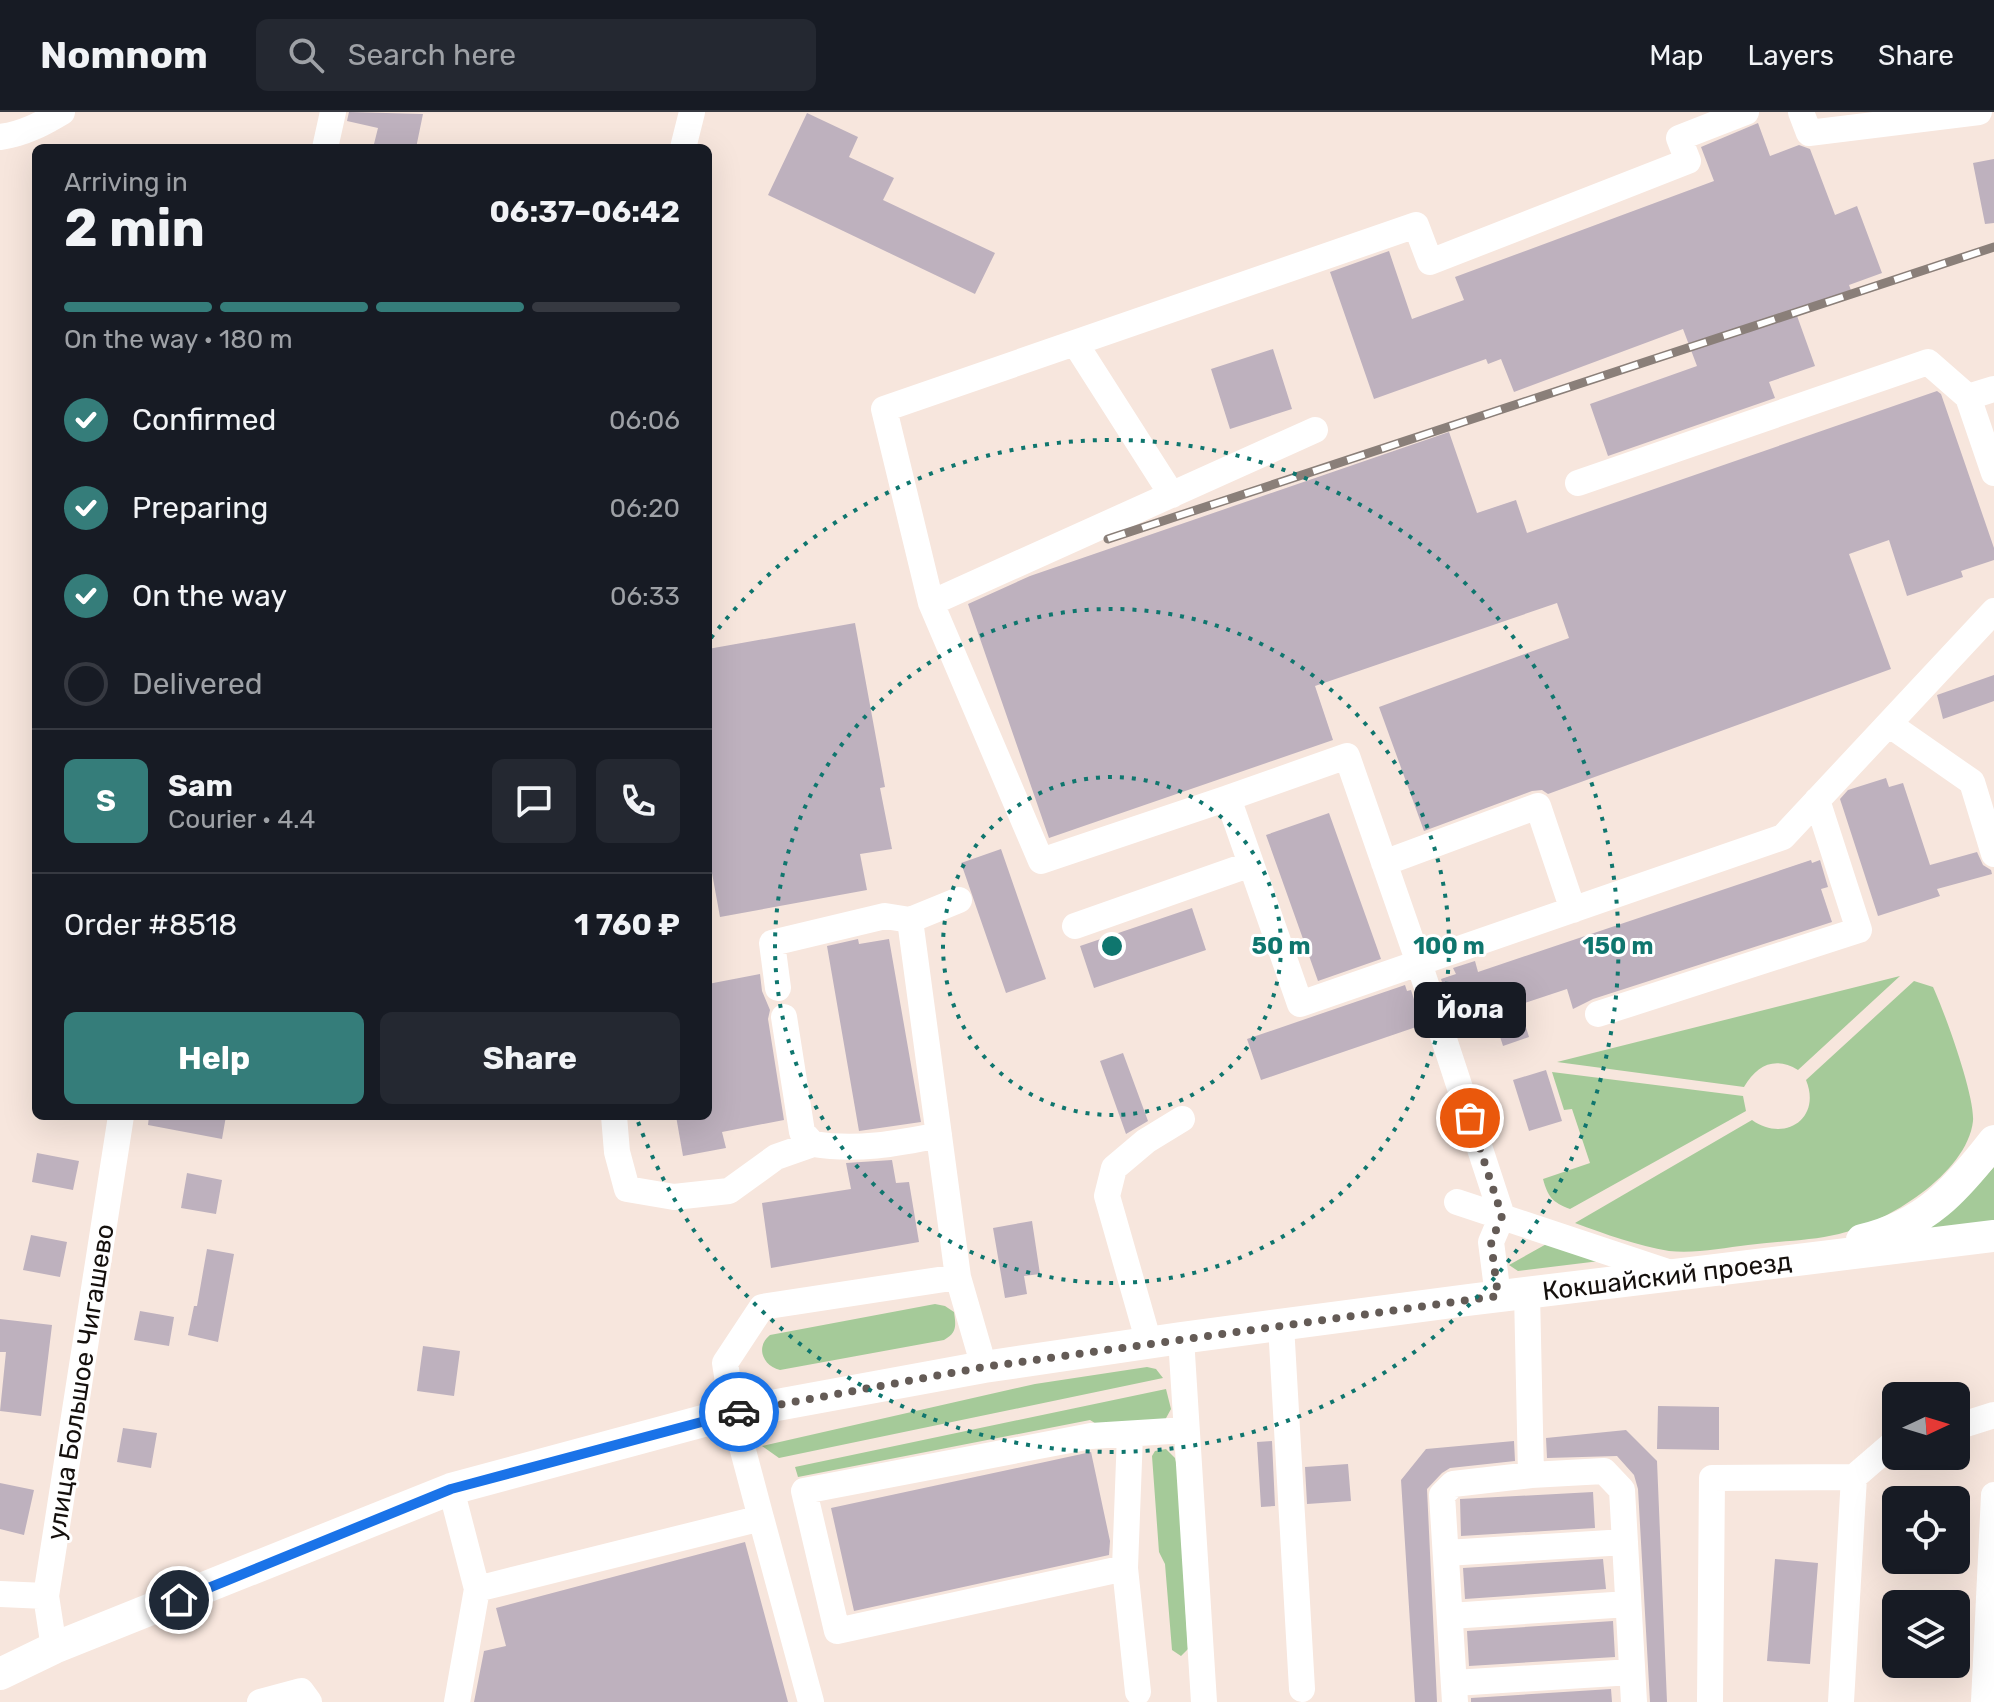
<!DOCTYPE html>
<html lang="en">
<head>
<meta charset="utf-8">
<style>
	body { margin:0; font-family:Rubik,sans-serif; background:#242831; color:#f1f3f6; height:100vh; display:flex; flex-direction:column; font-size:30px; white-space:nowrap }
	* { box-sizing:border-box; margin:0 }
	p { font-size:26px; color:#9ea1a6 }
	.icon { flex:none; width:44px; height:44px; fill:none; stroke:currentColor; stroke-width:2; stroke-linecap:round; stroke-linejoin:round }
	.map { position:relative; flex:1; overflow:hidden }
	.panel { position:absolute; left:32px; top:32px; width:680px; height:976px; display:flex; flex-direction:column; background:#171b24; border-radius:12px; box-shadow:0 8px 32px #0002 }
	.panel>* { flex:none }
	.needle { width:52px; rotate:86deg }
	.controls { position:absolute; left:1882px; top:1270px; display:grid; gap:16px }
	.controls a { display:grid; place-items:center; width:88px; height:88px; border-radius:12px; background:#171b24; box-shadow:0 8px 32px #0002; font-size:40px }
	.pin { position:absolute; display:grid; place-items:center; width:68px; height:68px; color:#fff; margin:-34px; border:4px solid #fff; border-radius:50%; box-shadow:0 2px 8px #0007 }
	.courier { position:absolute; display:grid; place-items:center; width:80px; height:80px; margin:-40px; border:6px solid #1a73e8; border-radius:50%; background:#fff; color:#222; box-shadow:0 2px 10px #0007 }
	.bubble { position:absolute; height:56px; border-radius:12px; background:#171b24; box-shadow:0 8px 32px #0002; font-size:26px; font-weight:700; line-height:56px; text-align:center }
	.head em { font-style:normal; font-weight:700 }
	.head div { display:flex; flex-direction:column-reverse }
	.head { display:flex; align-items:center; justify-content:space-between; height:136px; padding:0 32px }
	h1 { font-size:52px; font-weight:700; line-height:60px }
	.bar { display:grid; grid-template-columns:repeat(4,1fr); gap:12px 8px; align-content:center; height:96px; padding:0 32px }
	.bar i { height:10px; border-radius:6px; background:#363941 }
	.bar .selected { background:#357d7a }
	.bar p { grid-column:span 4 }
	.line { display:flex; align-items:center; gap:20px; padding:0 32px; border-top:2px solid #363941 }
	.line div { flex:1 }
	.round { display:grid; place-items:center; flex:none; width:84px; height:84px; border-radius:12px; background:#242831 }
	ol { padding:0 32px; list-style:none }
	li { display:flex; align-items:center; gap:24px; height:88px }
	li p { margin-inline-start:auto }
	li .icon { padding:8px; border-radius:50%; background:#357d7a; color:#fff; stroke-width:4 }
	li:last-child { color:#9ea1a6 }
	li i { width:44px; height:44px; border:4px solid #363941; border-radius:50% }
	.action { display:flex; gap:16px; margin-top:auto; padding:16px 32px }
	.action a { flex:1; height:92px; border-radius:12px; background:#357d7a; color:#fff; font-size:32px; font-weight:700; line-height:92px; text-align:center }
	.action a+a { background:#242831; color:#f1f3f6 }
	header { display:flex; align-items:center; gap:48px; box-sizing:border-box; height:112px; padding:0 40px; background:#171b24; border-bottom:2px solid #363941 }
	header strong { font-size:38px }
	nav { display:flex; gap:44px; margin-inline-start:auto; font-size:28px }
	.search { width:560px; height:72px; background:#242831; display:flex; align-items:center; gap:20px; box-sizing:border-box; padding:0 28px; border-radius:12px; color:#9ea1a6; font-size:30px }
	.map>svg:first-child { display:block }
	.green { fill:#a5ca99 }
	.building { fill:#beb1be }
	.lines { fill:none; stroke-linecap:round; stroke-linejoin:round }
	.minor { stroke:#fff; stroke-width:26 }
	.major { stroke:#fff; stroke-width:32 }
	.rail-casing { stroke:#8a7f79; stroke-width:9 }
	.rail { stroke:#fff; stroke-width:6; stroke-dasharray:18; stroke-linecap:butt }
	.done { stroke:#645b56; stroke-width:8; stroke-dasharray:0 14.4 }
	.route { stroke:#1a73e8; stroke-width:10 }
	.ring { fill:none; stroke:#0f766e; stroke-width:4; stroke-dasharray:4 8 }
	.labels { text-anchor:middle; stroke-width:6; stroke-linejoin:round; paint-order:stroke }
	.street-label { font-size:26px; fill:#15100d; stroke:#fff }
	.centre { fill:#0f766e; stroke:#fff; stroke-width:4 }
	.ring-label { font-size:24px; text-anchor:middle; font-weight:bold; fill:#0f766e; stroke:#fff; stroke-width:6; stroke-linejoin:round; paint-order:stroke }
</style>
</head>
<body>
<header>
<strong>Nomnom</strong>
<div class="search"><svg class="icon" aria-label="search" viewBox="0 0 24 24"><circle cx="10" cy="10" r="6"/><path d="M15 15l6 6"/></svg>Search here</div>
<nav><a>Map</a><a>Layers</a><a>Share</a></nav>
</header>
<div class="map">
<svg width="1994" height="1590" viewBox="0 0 1994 1590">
	<rect width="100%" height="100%" fill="#f7e6dd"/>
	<!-- green -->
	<path class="green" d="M1900 864 1798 958C1775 944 1757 953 1744 975L1557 950Z
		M1914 869 1933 875C1945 901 1975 984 1973 1009 1967 1062 1886 1111 1839 1122 1810 1129 1778 1129 1748 1133 1723 1136 1694 1142 1669 1139 1638 1134 1605 1122 1575 1111L1752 1008C1784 1031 1822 1007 1806 968Z
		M1552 960 1743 984 1746 999 1570 1097C1552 1090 1548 1085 1543 1067L1590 1051 1572 997 1564 998Z
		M1994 1055V1115L1905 1127 1965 1086Z
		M1550 1130 1616 1147 1518 1159 1509 1153Z
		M935 1192 945 1194 954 1200C956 1214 957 1221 944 1228L780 1258C763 1254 755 1235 770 1223Z
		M1147 1255 1156 1257 1163 1266 779 1346 762 1334 1035 1272Z
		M1166 1277 1171 1297 1165 1308 1109 1320 1090 1308 798 1365 795 1355Z
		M1166 1337 1175 1346 1177 1354 1188 1537 1181 1544 1172 1538 1165 1452 1159 1440 1152 1344 1155 1339Z"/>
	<!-- building -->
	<path class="building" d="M349 0 423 2 416 36H373L378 16 347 9Z
		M807 1 858 25 849 45 894 66 883 88 995 141 975 182 768 83Z
		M1758 11 1770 44 1799 33 1810 37 1835 103 1857 94 1882 161 1849 173 1852 181 1796 201 1815 254 1769 270 1775 286 1608 344 1590 292 1697 254 1683 217 1514 280 1501 247 1488 252 1486 247 1374 287 1330 160 1389 139 1412 207 1464 188 1455 165 1714 69 1701 35Z
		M1994 47V111L1985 112 1973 51Z
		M1273 237 1292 297 1230 317 1211 257Z
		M1937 279 1941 282 1994 436V448L1961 459 1963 465 1907 484 1889 428 1849 442 1891 557 1548 682 1542 678 1532 679 1424 719 1379 595 1569 526 1557 491 1315 574 1333 628 1049 726 968 492 1030 464 1449 320 1477 401 1516 388 1527 421Z
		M855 511 885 675 880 676 892 737 860 742 867 778 720 805 710 750H708V537Z
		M1994 563V589L1943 607 1937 583Z
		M1886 666 1889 675 1903 671 1930 753 1977 740 1983 753 1991 758 1992 762 1937 777 1940 784 1878 804 1840 687 1848 678Z
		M1329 701 1381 847 1318 869 1266 723Z
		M1001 737 1046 867 1006 881 961 751Z
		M1811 748 1812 751 1820 748 1828 775 1821 777 1832 810 1593 887 1573 897 1567 877 1519 893 1529 925 1503 934 1488 887 1467 895 1465 891 1450 896 1441 867 1456 862 1453 856 1475 849 1478 860Z
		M1192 796 1206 838 1094 876 1080 834Z
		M858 827 859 832 889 827 921 1010 859 1019 827 834Z
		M760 862 762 879 770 898 768 907 784 1008 722 1020 726 1036 683 1044 676 1004H708V872Z
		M1405 873 1407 879 1411 878 1420 906 1417 907 1419 914 1261 968 1247 927Z
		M1123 941 1148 1009 1126 1022 1100 949Z
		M1546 958 1562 1009 1529 1019 1513 968Z
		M149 1004H226L222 1027 148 1013Z
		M37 1041 79 1049 73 1078 32 1070Z
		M892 1048 896 1071 909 1070 919 1130 771 1156 762 1091 851 1077 846 1051Z
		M187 1061 222 1068 216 1102 181 1096Z
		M1032 1109 1040 1162 1024 1164 1027 1182 1005 1186 993 1116Z
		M31 1123 67 1130 60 1165 23 1158Z
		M207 1137 234 1142 218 1230 188 1223 194 1194H197Z
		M140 1199 174 1205 169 1234 134 1228Z
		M0 1207 52 1213 41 1304 0 1299 6 1240H0Z
		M423 1234 460 1239 454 1284 417 1279Z
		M1658 1294 1719 1295V1338L1657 1337Z
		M123 1316 157 1321 151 1356 117 1350Z
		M1626 1318 1657 1349 1667 1590H1650L1638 1377 1634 1363 1617 1344 1547 1346 1546 1326Z
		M1272 1329 1275 1394 1261 1395 1257 1330Z
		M1514 1329 1515 1349 1450 1356 1442 1361 1427 1377 1437 1590H1415L1401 1368 1426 1337Z
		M1091 1340 1110 1429 1109 1443 854 1499 831 1396Z
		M1348 1352 1351 1389 1307 1392 1305 1355Z
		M0 1371 34 1378 24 1423 0 1417Z
		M1593 1380 1595 1416 1461 1424 1460 1387Z
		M745 1430 788 1590H474L484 1539 506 1534 496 1496Z
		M1603 1447 1606 1477 1465 1487 1463 1456Z
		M1775 1447 1818 1451 1810 1552 1767 1549Z
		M1613 1509 1615 1545 1469 1554 1467 1519Z
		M1611 1577 1612 1590H1471V1586Z"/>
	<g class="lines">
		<!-- minor -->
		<path class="minor" d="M1746 0 1679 26 1688 49 1430 150 1416 113 884 297 931 491 1041 749 1228 686 1300 892 1783 725 1994 499
			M1801 0 1809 21 1979 0
			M0 25C23 22 42 12 62 0
			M325 36 333 0
			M683 36 692 0
			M1075 231 1172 383
			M1994 277 1968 285 1994 361
			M1578 371 1928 250 1968 285
			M931 491 1315 318
			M1890 613 1972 670 1994 742
			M1228 686 1347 644 1419 851 1502 1104 1491 1130 1498 1184
			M1384 751 1538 694 1573 798
			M1075 814 1251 752
			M778 876 772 831 885 804 910 808
			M1598 902 1859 818 1817 688
			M784 905 802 1020 813 1032C856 1039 896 1032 939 1023
			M614 1004 617 1040 627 1077 674 1085 729 1079 776 1045 813 1032
			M1457 1090 1674 1162
			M958 1165 910 808 959 788
			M1527 1181 1531 1363
			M1281 1213 1302 1577
			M1181 1226 1204 1590
			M1149 1231 1107 1084 1114 1056 1146 1029 1182 1007
			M1956 1315 1994 1303
			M1854 1365 1890 1334 1896 1332
			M451 1377 477 1477 761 1406 733 1301 725 1251 762 1195 958 1165 984 1255
			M761 1406 811 1590
			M1446 1441 1625 1430
			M1125 1456 1130 1322
			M0 1482 46 1484
			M1450 1504 1628 1492
			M54 1536 46 1484 121 1004
			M1454 1571 1632 1560
			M1138 1580 1125 1456 837 1519 804 1379 1091 1324 1186 1318
			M260 1590 301 1579 309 1590
			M457 1590 477 1477
			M1455 1590 1442 1383 1453 1372 1531 1363 1604 1359 1622 1378 1634 1590
			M1710 1590 1712 1366 1854 1365 1841 1590
			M1984 1590 1994 1383"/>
		<!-- major -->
		<path class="major" d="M1862 1128C1925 1113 1956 1078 1994 1029
			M0 1562 54 1536 451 1377 733 1301 984 1255 1181 1226 1468 1188 1994 1124"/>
		<!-- rail casing -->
		<g class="rail-casing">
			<path id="rail" d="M1108 427 1994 135"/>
		</g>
		<!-- rail -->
		<use href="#rail" class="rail"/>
	</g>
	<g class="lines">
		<!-- done -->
		<path class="done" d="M739 1300 984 1255 1498 1184 1491 1130 1502 1104 1470 1006"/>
		<!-- route -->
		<path class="route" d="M179 1488 451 1377 739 1300"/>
	</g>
	<!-- distance rings -->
	<g class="ring">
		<circle cx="1112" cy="834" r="169"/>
		<circle cx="1112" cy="834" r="337"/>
		<path d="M711 526A506 506 0 1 1 637 1007"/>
	</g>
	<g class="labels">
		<!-- street labels -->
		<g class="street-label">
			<text transform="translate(1667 1164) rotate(-7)" y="9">Кокшайский проезд</text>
			<text transform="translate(80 1270) rotate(-81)" y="9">улица Большое Чигашево</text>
		</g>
	</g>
	<circle cx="1112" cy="834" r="12" class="centre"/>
	<g class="ring-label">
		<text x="1281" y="842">50 m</text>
		<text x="1449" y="842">100 m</text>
		<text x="1618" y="842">150 m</text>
	</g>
</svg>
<div class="controls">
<a><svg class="needle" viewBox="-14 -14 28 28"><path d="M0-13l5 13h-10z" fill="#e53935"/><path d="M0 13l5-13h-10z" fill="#9ea1a6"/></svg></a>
<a><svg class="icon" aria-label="locate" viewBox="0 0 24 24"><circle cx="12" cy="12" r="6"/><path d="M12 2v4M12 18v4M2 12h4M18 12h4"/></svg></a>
<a><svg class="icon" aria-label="layers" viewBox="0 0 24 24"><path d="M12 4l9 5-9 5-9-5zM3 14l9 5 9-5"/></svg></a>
</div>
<div class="pin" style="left:1470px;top:1006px;background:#ea580c"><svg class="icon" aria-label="bag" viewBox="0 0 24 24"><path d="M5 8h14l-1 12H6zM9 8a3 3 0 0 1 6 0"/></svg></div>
<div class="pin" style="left:179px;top:1488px;background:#1f2937"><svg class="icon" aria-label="home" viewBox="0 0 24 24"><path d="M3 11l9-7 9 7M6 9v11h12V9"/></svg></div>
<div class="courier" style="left:739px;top:1300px"><svg class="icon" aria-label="car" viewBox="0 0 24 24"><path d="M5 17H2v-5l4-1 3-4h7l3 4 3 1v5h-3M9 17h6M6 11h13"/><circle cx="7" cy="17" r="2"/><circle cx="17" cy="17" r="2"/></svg></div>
<div class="bubble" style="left:1414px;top:870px;width:112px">Йола</div>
<section class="panel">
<div class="head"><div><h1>2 min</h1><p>Arriving in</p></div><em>06:37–06:42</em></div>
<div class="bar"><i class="selected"></i><i class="selected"></i><i class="selected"></i><i></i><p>On the way · 180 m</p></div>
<ol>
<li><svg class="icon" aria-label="check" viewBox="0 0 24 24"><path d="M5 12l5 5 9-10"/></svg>Confirmed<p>06:06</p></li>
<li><svg class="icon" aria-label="check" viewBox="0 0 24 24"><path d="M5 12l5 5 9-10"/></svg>Preparing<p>06:20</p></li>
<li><svg class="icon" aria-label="check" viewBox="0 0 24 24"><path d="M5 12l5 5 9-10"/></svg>On the way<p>06:33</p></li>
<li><i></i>Delivered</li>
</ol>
<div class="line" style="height:144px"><b class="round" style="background:#357d7a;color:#fff">S</b><div><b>Sam</b><p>Courier · 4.4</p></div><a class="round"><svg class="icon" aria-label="chat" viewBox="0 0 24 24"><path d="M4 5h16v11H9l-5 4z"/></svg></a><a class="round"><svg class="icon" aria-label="phone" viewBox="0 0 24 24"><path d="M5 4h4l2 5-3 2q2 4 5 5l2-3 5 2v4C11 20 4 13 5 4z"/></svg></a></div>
<div class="line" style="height:104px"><div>Order #8518</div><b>1 760 ₽</b></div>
<div class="action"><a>Help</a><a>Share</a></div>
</section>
</div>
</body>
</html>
